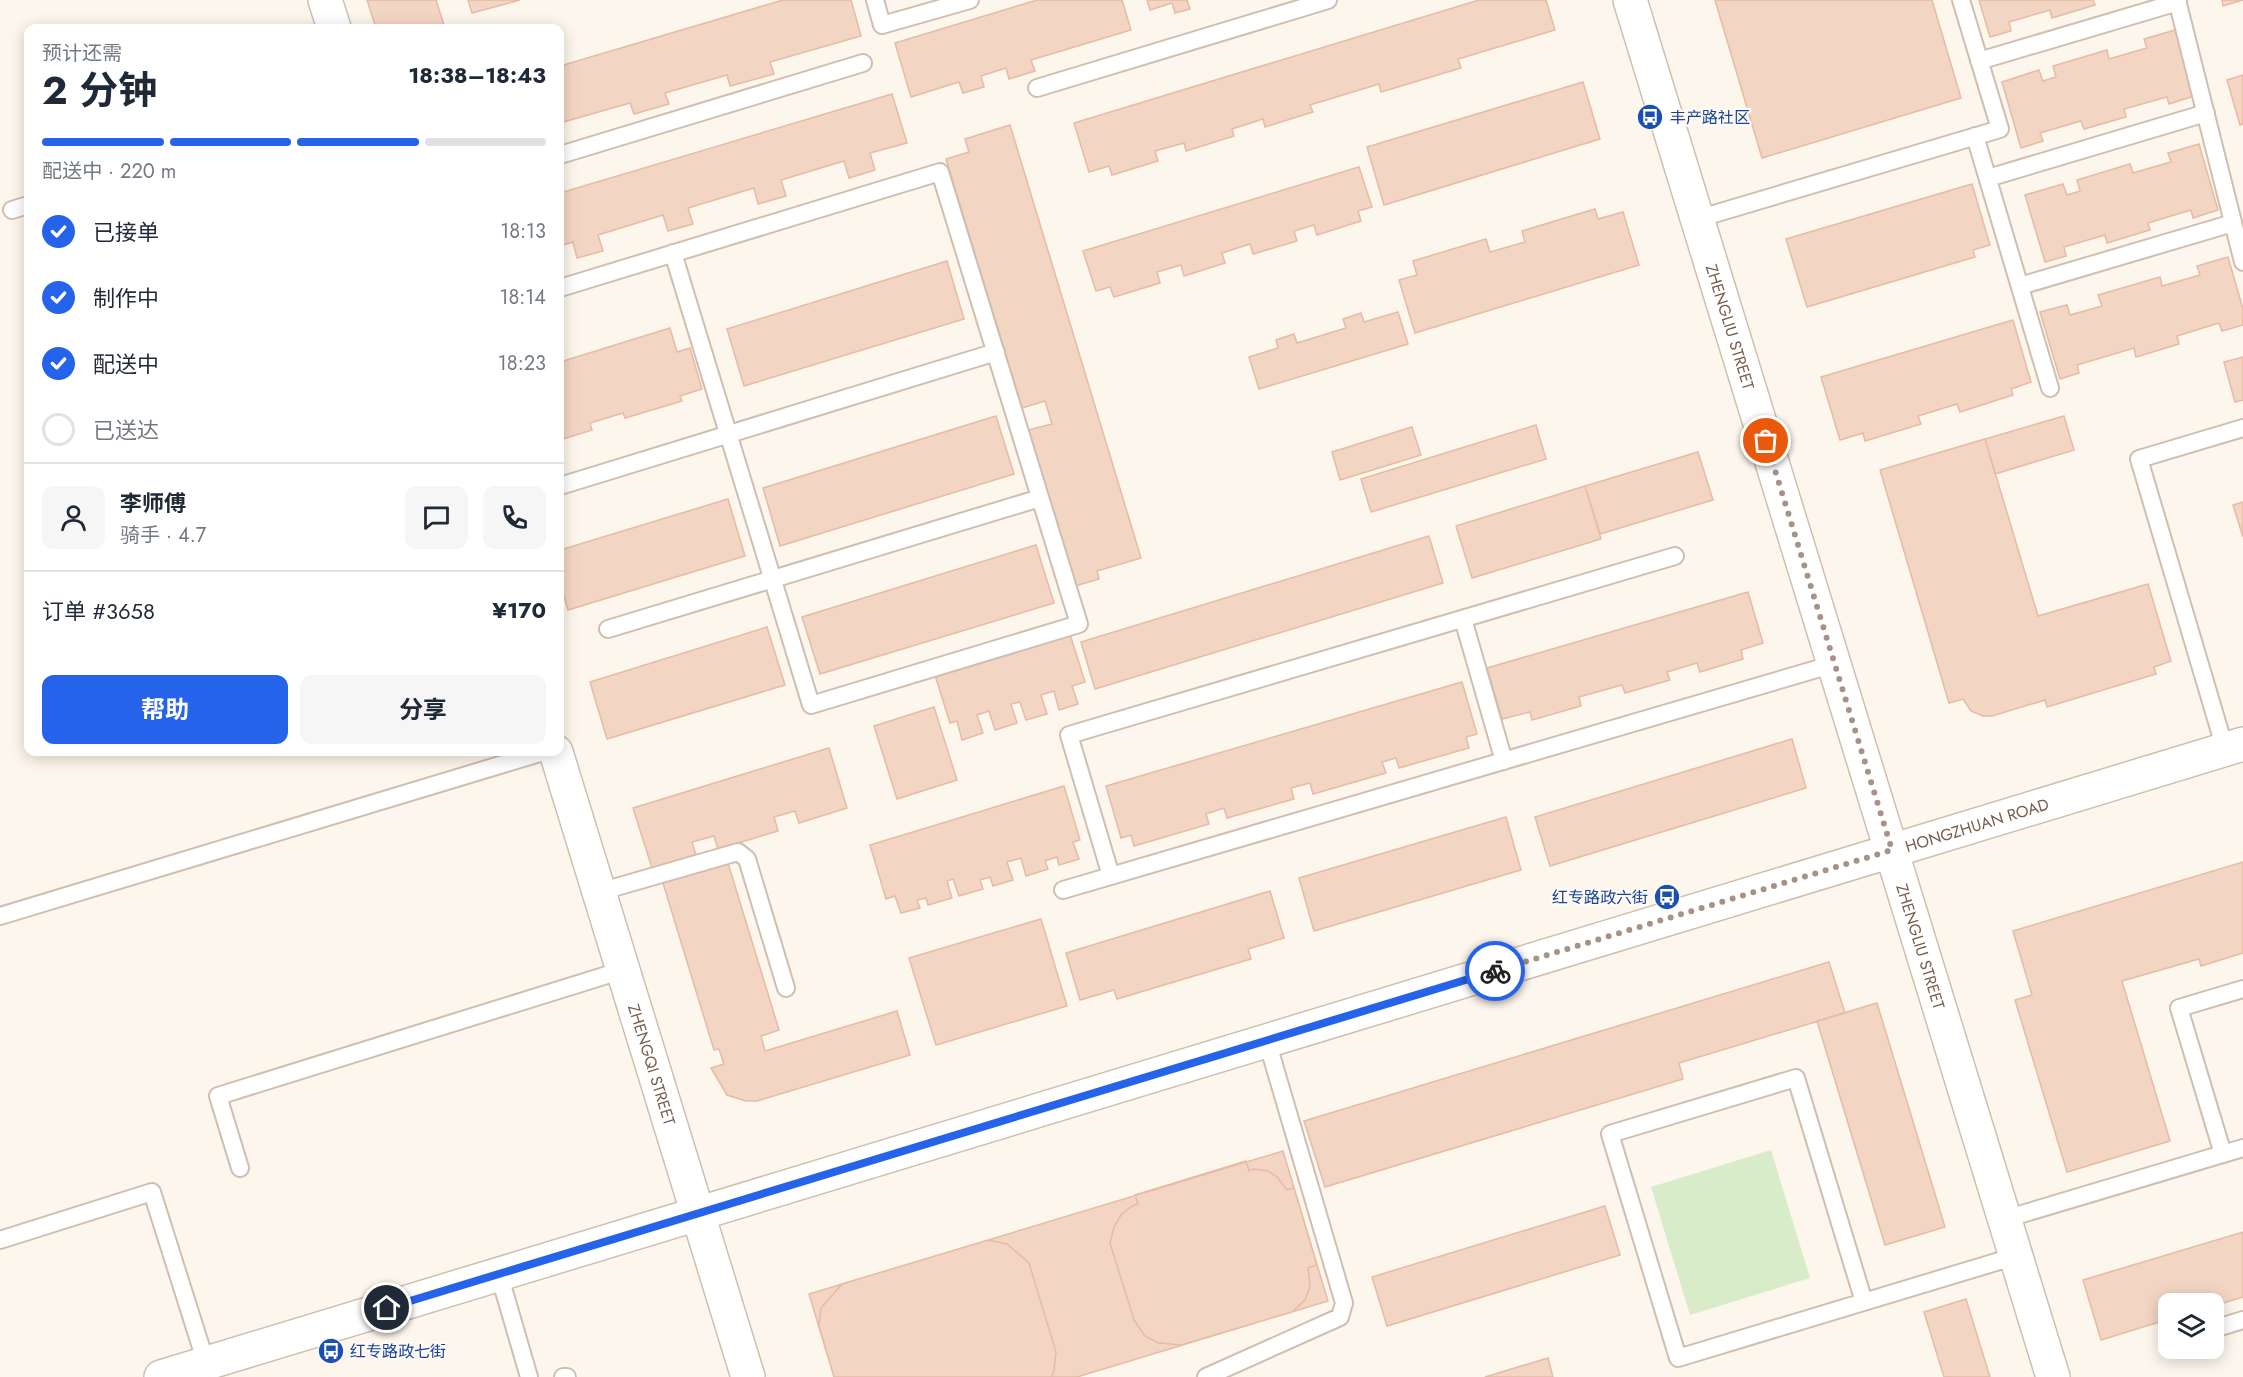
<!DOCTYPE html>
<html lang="zh">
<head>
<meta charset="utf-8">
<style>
	body { margin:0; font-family:Jost,"Noto Sans SC",sans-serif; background:#f6f6f7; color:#1f2937; height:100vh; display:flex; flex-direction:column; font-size:22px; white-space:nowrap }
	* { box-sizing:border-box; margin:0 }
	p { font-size:20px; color:#747a83 }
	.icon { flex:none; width:33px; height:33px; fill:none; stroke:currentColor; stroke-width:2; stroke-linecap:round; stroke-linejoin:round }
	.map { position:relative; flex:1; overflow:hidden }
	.details { position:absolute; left:24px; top:24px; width:540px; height:732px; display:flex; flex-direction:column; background:#fff; border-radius:12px; box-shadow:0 3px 15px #0003 }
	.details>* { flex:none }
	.buttons { position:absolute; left:2158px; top:1293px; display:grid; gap:12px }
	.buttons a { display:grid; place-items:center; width:66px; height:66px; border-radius:12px; background:#fff; box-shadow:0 3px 15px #0003; font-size:30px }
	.pin { position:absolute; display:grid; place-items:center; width:51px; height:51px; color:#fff; margin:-26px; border:3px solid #fff; border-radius:50%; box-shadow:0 2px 6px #0007 }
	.courier { position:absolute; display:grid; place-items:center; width:60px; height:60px; margin:-30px; border:4px solid #2563eb; border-radius:50%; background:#fff; color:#222; box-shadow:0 2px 8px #0007 }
	.headline em { font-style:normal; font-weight:700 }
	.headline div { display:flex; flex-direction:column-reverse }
	.headline { display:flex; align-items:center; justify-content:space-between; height:102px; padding:0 18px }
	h1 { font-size:39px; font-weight:700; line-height:45px }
	.bar { display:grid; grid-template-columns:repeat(4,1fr); gap:9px 6px; align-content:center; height:72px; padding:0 18px }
	.bar i { height:8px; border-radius:4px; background:#e0e1e3 }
	.bar .selected { background:#2563eb }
	.bar p { grid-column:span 4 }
	.line { display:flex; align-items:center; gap:15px; padding:0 18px; border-top:2px solid #e0e1e3 }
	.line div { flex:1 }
	.round { display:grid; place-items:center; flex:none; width:63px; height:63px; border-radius:12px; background:#f6f6f7 }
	ol { padding:0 18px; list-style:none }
	li { display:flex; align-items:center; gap:18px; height:66px }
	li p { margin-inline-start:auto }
	li .icon { padding:6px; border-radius:50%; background:#2563eb; color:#fff; stroke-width:4 }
	li:last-child { color:#747a83 }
	li i { width:33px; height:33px; border:3px solid #e0e1e3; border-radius:50% }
	.primary-button { display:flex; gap:12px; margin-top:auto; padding:12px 18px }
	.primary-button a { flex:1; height:69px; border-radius:12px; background:#2563eb; color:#fff; font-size:24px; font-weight:700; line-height:69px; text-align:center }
	.primary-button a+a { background:#f6f6f7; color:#1f2937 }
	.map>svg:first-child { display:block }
	.green { fill:#d8ecc9 }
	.building { fill:#f3d5c3; stroke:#e6bba3; stroke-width:1.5 }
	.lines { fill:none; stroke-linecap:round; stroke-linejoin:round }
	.service-casing { stroke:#d1beb0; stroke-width:20 }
	.minor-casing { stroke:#d1beb0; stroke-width:36 }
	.tertiary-casing { stroke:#d1beb0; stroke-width:36 }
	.service { stroke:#fff; stroke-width:16 }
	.minor { stroke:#fff; stroke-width:33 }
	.tertiary { stroke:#fff; stroke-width:33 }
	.done { stroke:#a89285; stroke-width:6; stroke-dasharray:0 10.8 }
	.route { stroke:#2563eb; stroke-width:8 }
	.labels { text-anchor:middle; stroke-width:4.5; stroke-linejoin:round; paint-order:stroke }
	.transit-label { font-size:16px; fill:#164399; stroke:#fffaf3; text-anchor:start }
	.street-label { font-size:16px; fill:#7a5c4d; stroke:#fffaf3 }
</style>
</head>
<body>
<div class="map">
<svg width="2243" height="1377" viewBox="0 0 2243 1377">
	<rect width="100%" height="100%" fill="#fdf6ec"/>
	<!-- green -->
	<path class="green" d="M1771 1150 1810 1278 1690 1315 1651 1187Z"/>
	<!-- building -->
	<path class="building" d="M367 0H436L445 28H376Z
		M468 0H520L472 13Z
		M783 0H851L861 36 770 62 774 74 730 86 727 75 665 93 669 104 634 114 630 103 560 123V66Z
		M1037 0H1122L1131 30 1031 60 1035 71 1009 79 1006 68 981 76 984 87 963 93 959 82 911 97 895 43Z
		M1147 0H1187L1190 9 1175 13 1172 3 1150 10Z
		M1479 0H1546L1555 30 1458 59 1461 68 1381 92 1379 84 1310 105 1313 112 1265 127 1263 119 1232 129 1234 136 1186 151 1184 143 1155 151 1158 161 1112 175 1109 166 1089 172 1074 123Z
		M1715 0H1932L1961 98 1762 158Z
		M1979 0H2093L2095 5 2052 18 2050 10 2009 22 2011 31 1990 37Z
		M2222 0H2243L2223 6Z
		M2175 30 2194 96 2169 104 2167 97 2124 109 2126 117 2084 129 2081 121 2040 133 2043 141 2021 148 2002 82 2039 70 2043 81 2056 77 2053 66 2107 50 2109 59 2147 48 2144 39Z
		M2243 75V124L2240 125 2227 80Z
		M1583 82 1600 139 1384 205 1367 147Z
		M892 94 907 143 870 153 875 170 849 178 844 161 781 180 786 196 758 204 754 188 688 208 693 224 668 231 663 215 598 235 603 251 577 258 573 242 560 246V193Z
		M1010 125 1141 558 1097 571 1099 579 1075 586 1028 430 1052 424 1045 401 1022 408 946 159 969 152 965 139Z
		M2199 144 2218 210 2193 218 2191 210 2148 223 2150 230 2107 243 2105 235 2064 247 2066 256 2045 262 2025 195 2063 184 2067 195 2080 191 2077 180 2130 164 2133 173 2171 162 2168 153Z
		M1359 167 1372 207 1358 211 1361 221 1317 235 1314 225 1294 231 1297 241 1253 254 1250 244 1222 253 1225 263 1184 276 1181 265 1157 272 1160 283 1114 297 1110 287 1096 291 1083 251Z
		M1972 184 1990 245 1973 250 1975 257 1807 307 1786 239Z
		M1595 209 1598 219 1623 212 1639 265 1415 333 1399 280 1417 275 1413 261 1486 239 1490 252 1525 242 1522 231Z
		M2228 257 2243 309V325L2222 331 2219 323 2177 336 2179 344 2136 357 2134 348 2077 365 2079 373 2060 379 2040 312 2067 305 2070 315 2102 306 2098 295 2160 277 2162 286 2200 275 2197 266Z
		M947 261 964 319 744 386 727 329Z
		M1398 312 1408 344 1259 389 1249 357 1278 348 1276 340 1294 334 1297 343 1346 328 1343 319 1361 313 1364 322Z
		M2013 320 2031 382 2011 389 2013 395 1960 412 1957 404 1918 416 1921 424 1865 441 1863 433 1840 440 1821 377Z
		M670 328 677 352 690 348 702 389 680 396 682 401 625 418 623 413 590 423 592 430 560 440V362Z
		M2243 357V400L2235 402 2224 362Z
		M996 416 1014 474 780 546 763 488Z
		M2064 416 2074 450 1995 474 1985 439Z
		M1536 425 1546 459 1371 512 1361 479Z
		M1412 427 1421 455 1340 480 1332 452Z
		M1985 439 2038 616 2148 584 2171 661 2154 667 2156 674 2047 707 2045 700 1992 716H1983L1971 711 1963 699 1949 703 1880 470Z
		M1698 452 1713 500 1600 534 1585 486Z
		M1585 486 1601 539 1472 578 1456 526Z
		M728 499 745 556 568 610 560 583V550Z
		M2243 502V537L2233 505Z
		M2243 502V537L2233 505Z
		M1429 536 1443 583 1095 689 1081 642Z
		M1036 545 1054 603 820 674 802 617Z
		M1748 592 1763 643 1741 650 1743 659 1700 672 1697 663 1667 672 1670 680 1625 693 1622 685 1579 697 1581 706 1532 720 1530 712 1502 719 1487 668Z
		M767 627 785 685 607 739 590 682Z
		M1069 631 1085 682 1072 686 1078 704 1059 710 1054 691 1041 695 1047 714 1026 720 1020 702 1011 704 1017 723 995 730 989 711 977 715 983 733 962 740 957 721 950 723 934 672Z
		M1462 682 1477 734 1466 737 1469 748 1399 768 1396 758 1382 762 1386 773 1313 794 1310 783 1291 788 1294 799 1227 818 1224 808 1206 814 1209 824 1134 846 1131 835 1121 838 1106 786Z
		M934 707 957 780 897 799 874 726Z
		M1792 739 1806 788 1550 866 1535 817Z
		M829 748 847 808 799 823 795 811 774 817 778 831 718 849 714 836 692 842 696 855 652 868 633 808Z
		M1064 786 1080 840 1073 842 1079 859 1059 865 1057 857 1045 861 1048 869 1026 876 1021 858 1007 862 1013 880 993 886 990 877 980 880 983 889 959 896 953 879 947 881 952 898 928 905 926 898 917 900 920 908 901 913 895 896 886 899 870 845Z
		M1506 817 1521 870 1314 931 1299 878Z
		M2243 862V953L2201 966 2199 959 2122 981 2170 1141 2067 1172 2015 1000 2032 995 2013 931Z
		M728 863 779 1030 761 1036 765 1051 897 1011 910 1055 757 1101H746L727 1095 711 1068 724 1064 719 1049 714 1050 663 883Z
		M1270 891 1284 938 1248 949 1251 959 1117 999 1114 990 1080 1000 1066 953Z
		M1041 919 1067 1006 936 1045 909 958Z
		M1829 962 1845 1013 1679 1063 1683 1079 1325 1187 1304 1121Z
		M1877 1003 1945 1227 1885 1245 1817 1021Z
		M1283 1151 1328 1301 1077 1377H834L809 1294Z
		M1246 1161 1249 1171 1254 1169 1268 1171 1277 1177 1287 1190 1294 1188 1317 1265 1308 1268 1310 1286 1305 1300 1292 1312 1181 1345 1158 1343 1145 1336 1134 1320 1110 1243 1114 1227 1121 1215 1132 1206 1138 1204 1135 1195Z
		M1605 1206 1620 1255 1387 1326 1372 1277Z
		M2243 1232V1297L2214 1306V1304H2169V1319L2101 1340 2083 1280Z
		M988 1240 1007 1244 1029 1263 1056 1352 1054 1371 1051 1377H834L819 1326 821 1308 842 1284Z
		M1966 1299 1990 1377H1944L1924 1312Z
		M1548 1358 1553 1377H1485Z"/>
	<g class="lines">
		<!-- service casing -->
		<g class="service-casing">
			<path id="service" d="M875 0 882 25 970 0
				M2177 0 2243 262
				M1979 61 2178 2
				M1037 88 1328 0
				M1975 136 2050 388
				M560 155 863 63
				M1988 178 2206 113
				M12 210 28 205
				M1697 219 2000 129 1961 0
				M2020 286 2233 223
				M560 288 940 172 1079 624 811 705 673 253
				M560 486 996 352
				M1463 619 1504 761
				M608 629 1040 498
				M2225 749 2139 459 2243 428
				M1111 876 1069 735 1675 556
				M1063 890 1834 664
				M599 892 738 852 747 859 786 988
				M0 916 543 752
				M2223 1154 2179 1008 2243 989
				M240 1168 218 1096 623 970
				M2005 1219 2243 1148
				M0 1240 152 1192 206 1363
				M499 1274 529 1377
				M1864 1302 1796 1078 1610 1134 1678 1358 2016 1256
				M2217 1328 2243 1320
				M563 1377H567
				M1206 1377 1340 1317 1344 1303 1267 1041"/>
		</g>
		<!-- minor casing -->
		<g class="minor-casing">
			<g id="minor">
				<path id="s1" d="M1630 0 2053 1377"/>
			</g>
		</g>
		<!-- tertiary casing -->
		<g class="tertiary-casing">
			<g id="tertiary">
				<path d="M325 0 334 28"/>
				<path id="s2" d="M556 752 748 1377"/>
				<path id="s3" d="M161 1377 2243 744"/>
			</g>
		</g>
		<!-- service -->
		<use href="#service" class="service"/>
		<!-- minor -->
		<use href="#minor" class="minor"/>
		<!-- tertiary -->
		<use href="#tertiary" class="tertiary"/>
	</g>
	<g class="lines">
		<!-- done -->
		<path class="done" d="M1495 971 1892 850 1766 441"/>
		<!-- route -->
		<path class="route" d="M387 1308 1495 971"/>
	</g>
	<!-- icons -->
	<defs>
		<g id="bus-disc" transform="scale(1.35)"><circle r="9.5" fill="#1a4fb4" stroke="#fffaf3"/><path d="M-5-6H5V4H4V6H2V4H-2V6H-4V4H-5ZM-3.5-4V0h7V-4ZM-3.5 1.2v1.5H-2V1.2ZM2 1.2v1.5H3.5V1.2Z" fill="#fff"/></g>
	</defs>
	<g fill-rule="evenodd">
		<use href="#bus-disc" x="1650" y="117"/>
		<use href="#bus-disc" x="1667" y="897"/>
		<use href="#bus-disc" x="331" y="1351"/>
	</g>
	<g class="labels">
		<!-- transit labels -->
		<g class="transit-label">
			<text x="1670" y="123">丰产路社区</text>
			<text x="1648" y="903" text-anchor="end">红专路政六街</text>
			<text x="350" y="1357">红专路政七街</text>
		</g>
		<!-- street labels -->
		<g class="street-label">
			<text dy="6" stroke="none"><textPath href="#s1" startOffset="342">ZHENGLIU STREET</textPath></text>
			<text dy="6" stroke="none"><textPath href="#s3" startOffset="1898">HONGZHUAN ROAD</textPath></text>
			<text dy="6" stroke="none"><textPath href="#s1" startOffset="990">ZHENGLIU STREET</textPath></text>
			<text dy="6" stroke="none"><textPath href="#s2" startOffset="327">ZHENGQI STREET</textPath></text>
		</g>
	</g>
</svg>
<div class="buttons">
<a><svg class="icon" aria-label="layers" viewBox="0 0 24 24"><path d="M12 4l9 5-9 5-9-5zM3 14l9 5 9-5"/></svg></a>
</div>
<div class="pin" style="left:1766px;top:441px;background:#ea580c"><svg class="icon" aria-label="bag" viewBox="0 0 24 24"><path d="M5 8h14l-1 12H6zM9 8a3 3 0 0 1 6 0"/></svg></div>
<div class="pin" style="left:387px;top:1308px;background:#1f2937"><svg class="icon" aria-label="home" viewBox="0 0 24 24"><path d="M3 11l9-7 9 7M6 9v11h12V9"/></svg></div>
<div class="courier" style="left:1495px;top:971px"><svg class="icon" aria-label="bike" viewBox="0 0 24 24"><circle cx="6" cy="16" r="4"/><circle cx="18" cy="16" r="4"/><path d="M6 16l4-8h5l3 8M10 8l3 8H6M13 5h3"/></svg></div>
<section class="details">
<div class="headline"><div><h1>2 分钟</h1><p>预计还需</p></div><em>18:38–18:43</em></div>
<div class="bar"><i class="selected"></i><i class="selected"></i><i class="selected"></i><i></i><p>配送中 · 220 m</p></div>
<ol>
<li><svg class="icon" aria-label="check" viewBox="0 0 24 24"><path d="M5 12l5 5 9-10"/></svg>已接单<p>18:13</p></li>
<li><svg class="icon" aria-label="check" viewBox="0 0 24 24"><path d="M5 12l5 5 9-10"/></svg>制作中<p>18:14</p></li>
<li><svg class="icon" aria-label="check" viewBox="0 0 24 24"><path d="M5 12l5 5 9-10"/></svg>配送中<p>18:23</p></li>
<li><i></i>已送达</li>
</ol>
<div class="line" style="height:108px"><a class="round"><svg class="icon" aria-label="person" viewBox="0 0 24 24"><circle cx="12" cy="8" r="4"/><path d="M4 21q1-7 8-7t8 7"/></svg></a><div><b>李师傅</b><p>骑手 · 4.7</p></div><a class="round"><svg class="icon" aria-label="chat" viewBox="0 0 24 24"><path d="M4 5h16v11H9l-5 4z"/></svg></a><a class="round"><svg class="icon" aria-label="phone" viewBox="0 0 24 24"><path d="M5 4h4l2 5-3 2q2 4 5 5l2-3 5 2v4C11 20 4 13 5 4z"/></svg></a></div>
<div class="line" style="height:78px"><div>订单 #3658</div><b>¥170</b></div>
<div class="primary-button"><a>帮助</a><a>分享</a></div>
</section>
</div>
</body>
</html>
